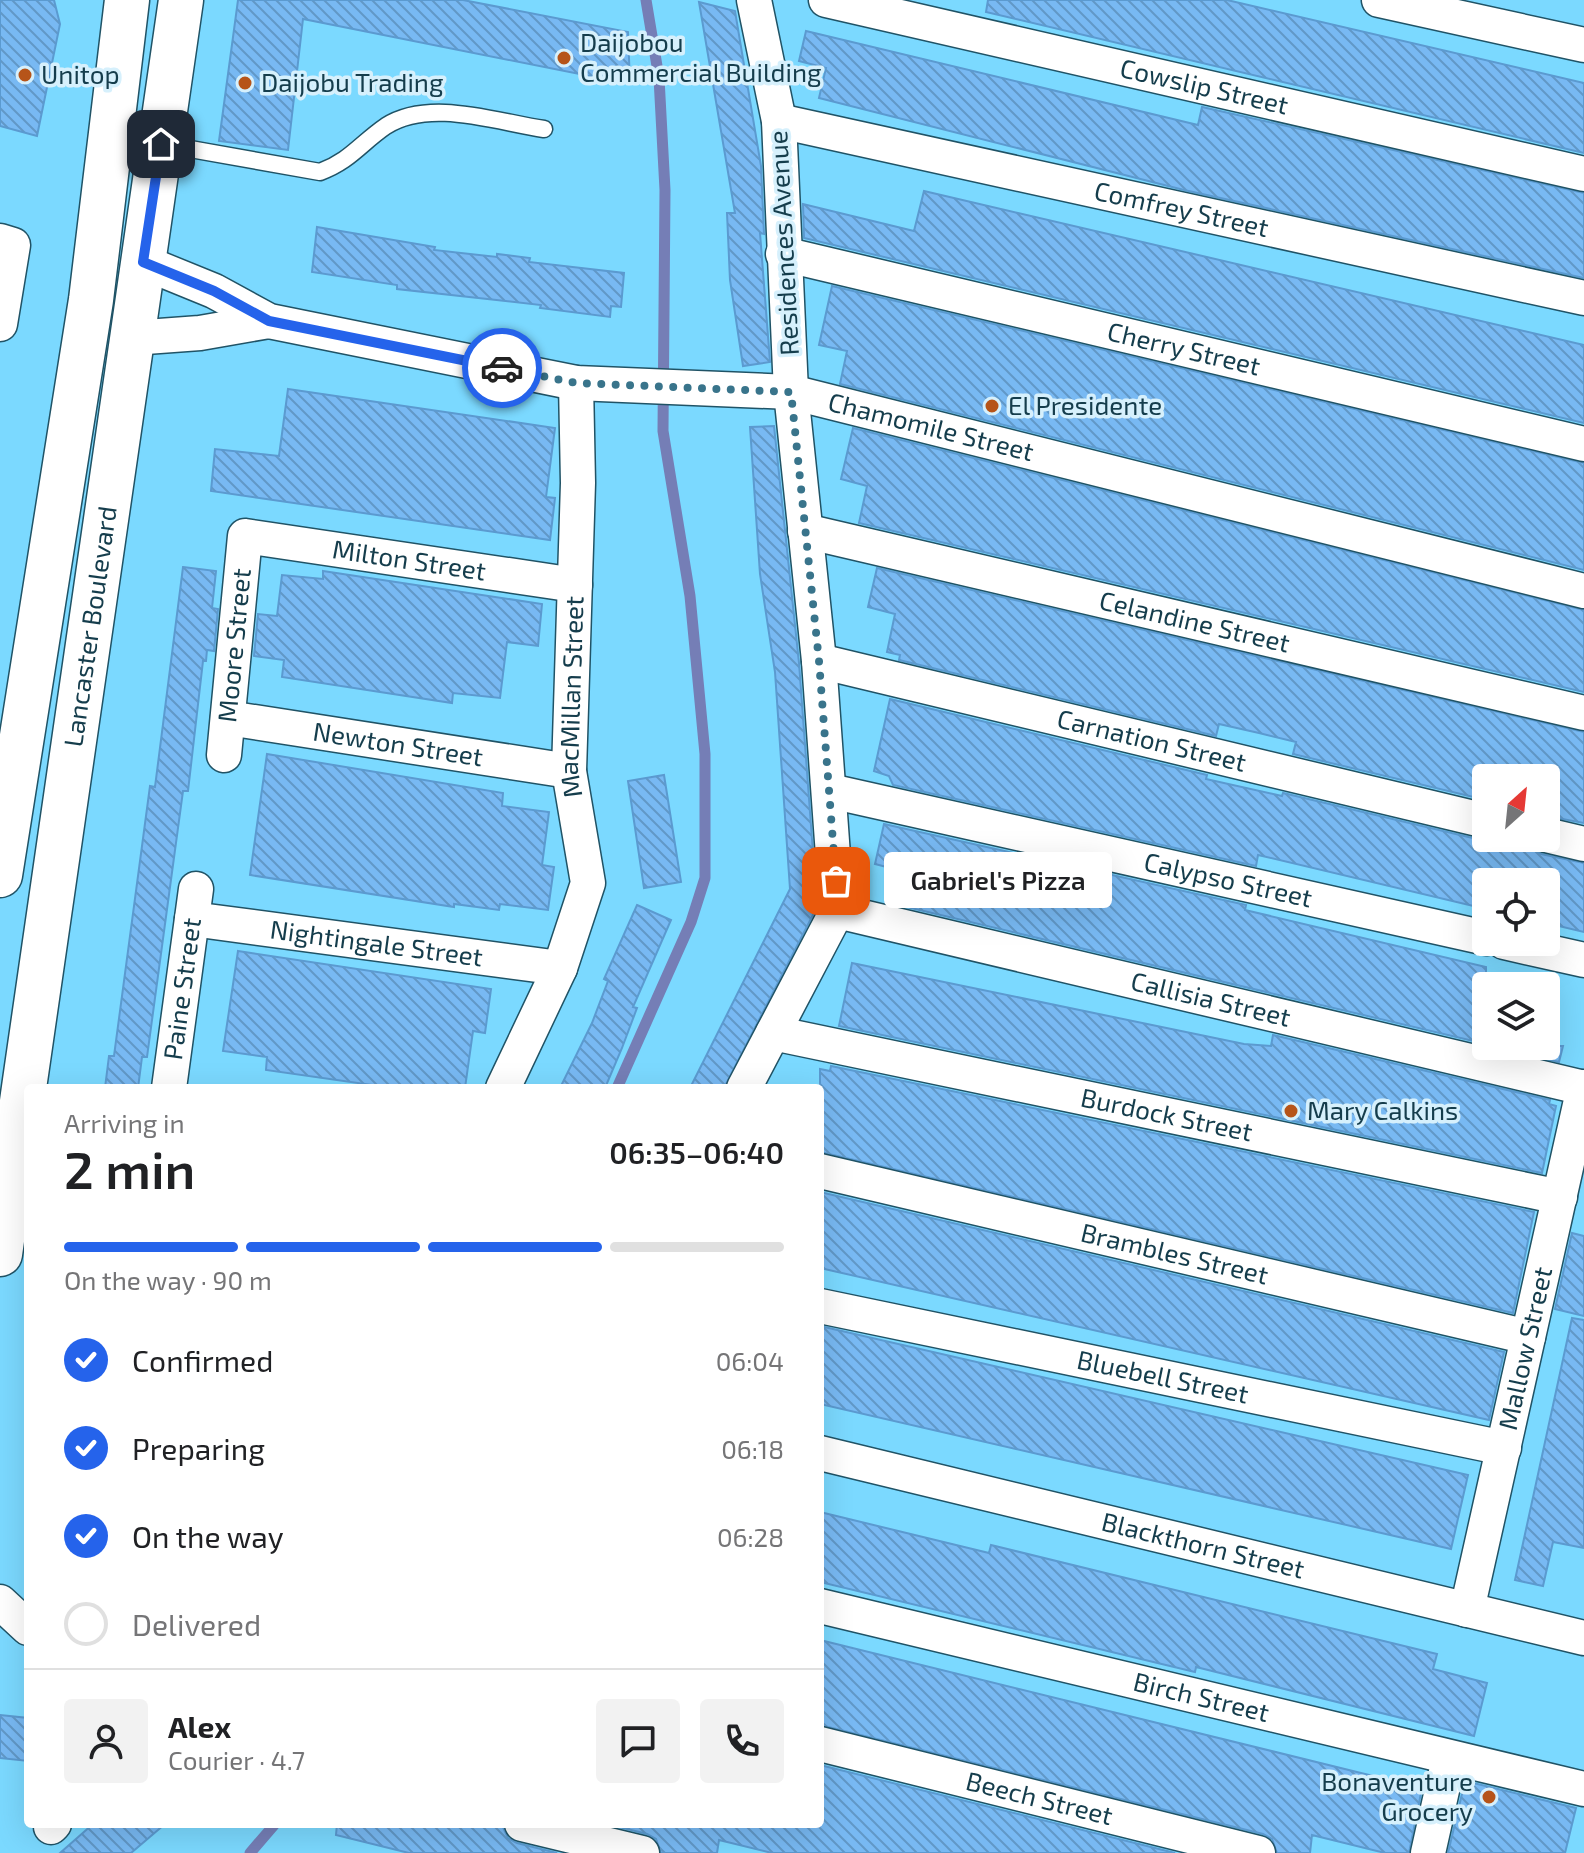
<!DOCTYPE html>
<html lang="en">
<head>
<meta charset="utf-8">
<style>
	body { margin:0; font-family:"Exo 2",sans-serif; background:#f2f2f2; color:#202124; height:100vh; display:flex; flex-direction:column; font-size:30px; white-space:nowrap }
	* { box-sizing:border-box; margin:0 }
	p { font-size:26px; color:#757577 }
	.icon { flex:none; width:44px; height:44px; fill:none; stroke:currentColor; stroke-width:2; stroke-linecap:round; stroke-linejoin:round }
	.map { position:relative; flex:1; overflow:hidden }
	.drawer { position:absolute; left:24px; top:1084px; width:800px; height:744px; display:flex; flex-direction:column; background:#fff; border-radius:8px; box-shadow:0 8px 32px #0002 }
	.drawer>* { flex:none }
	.needle { width:52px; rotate:27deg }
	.controls { position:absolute; left:1472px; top:764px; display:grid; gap:16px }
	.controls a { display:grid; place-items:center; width:88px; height:88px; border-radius:8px; background:#fff; box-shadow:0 8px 32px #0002; font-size:40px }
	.pin { position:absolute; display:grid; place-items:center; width:68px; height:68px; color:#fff; margin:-34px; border-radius:16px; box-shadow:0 4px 12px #0006 }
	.courier { position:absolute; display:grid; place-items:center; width:80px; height:80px; margin:-40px; border:6px solid #2563eb; border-radius:50%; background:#fff; color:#222; box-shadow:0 2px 10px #0007 }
	.bubble { position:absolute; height:56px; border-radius:8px; background:#fff; box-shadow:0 8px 32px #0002; font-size:26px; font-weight:600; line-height:56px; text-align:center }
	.overview em { font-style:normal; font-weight:600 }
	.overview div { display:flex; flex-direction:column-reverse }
	.overview { display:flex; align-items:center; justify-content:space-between; height:136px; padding:0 40px }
	h1 { font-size:52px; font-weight:600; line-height:60px }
	.bar { display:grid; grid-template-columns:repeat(4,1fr); gap:12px 8px; align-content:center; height:96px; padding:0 40px }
	.bar i { height:10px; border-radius:6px; background:#e0e0e0 }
	.bar .on { background:#2563eb }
	.bar p { grid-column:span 4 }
	.line { display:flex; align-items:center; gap:20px; padding:0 40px; border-top:2px solid #e0e0e0 }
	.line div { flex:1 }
	.round { display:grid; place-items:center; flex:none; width:84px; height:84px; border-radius:8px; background:#f2f2f2 }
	ol { padding:0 40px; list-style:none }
	li { display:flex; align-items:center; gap:24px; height:88px }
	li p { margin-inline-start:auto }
	li .icon { padding:8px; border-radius:50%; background:#2563eb; color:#fff; stroke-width:4 }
	li:last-child { color:#757577 }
	li i { width:44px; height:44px; border:4px solid #e0e0e0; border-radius:50% }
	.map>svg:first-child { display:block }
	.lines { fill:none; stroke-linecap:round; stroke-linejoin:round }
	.stream { stroke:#757eb6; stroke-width:11 }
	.building { fill:url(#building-back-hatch); stroke:#5b9ad0; stroke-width:2 }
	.lane-casing { stroke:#205366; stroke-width:19 }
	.street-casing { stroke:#205366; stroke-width:37 }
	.secondary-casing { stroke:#205366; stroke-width:47 }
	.lane { stroke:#fff; stroke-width:16 }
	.street { stroke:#fff; stroke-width:34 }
	.secondary { stroke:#fff; stroke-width:44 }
	.done { stroke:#39748b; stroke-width:8; stroke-dasharray:0 14.4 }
	.route { stroke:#2563eb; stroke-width:10 }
	.poi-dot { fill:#b65419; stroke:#d6f0fc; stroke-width:3 }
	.labels { text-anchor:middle; stroke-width:7; stroke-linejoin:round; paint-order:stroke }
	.poi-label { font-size:26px; fill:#153d4c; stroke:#d6f0fc; text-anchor:start }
	.street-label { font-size:26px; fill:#153d4c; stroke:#d6f0fc }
</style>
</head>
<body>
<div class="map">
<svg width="1584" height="1853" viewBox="0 0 1584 1853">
	<defs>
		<pattern id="building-back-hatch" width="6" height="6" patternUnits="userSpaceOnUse" patternTransform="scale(2)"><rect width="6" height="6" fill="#78b9f3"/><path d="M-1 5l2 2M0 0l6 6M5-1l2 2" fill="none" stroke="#6198c7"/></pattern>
	</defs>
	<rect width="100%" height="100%" fill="#7bd9ff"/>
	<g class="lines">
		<!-- stream -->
		<path class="stream" d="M617 1088 691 922 705 878V754L690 596 663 431 665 190 659 78 646 0
			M250 1853 275 1824"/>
	</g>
	<!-- building -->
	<path class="building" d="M0 0H54L60 24 37 136 0 126Z
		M238 0H463L628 32 630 84 303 19 288 150 219 141Z
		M988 0H1227L1584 83V153L986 12Z
		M699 2 735 11 761 166 764 234 760 233 770 362 743 366 730 280 727 213H735Z
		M806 31 1198 125 1202 107 1584 193V278L1184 190 819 98 826 68 799 61Z
		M924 191 1584 345V423L804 238 803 204 914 231Z
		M317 227 435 247 434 250 497 257V254L530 258 529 262 624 273 621 307 611 306 610 317 540 308 541 305 397 289V285L312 272Z
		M832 286 1584 463V570L840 384 847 351 819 345Z
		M288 389 555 428 546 497 555 498 550 540 211 491 215 449 279 456Z
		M774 426 799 663 817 907 724 1088H690L790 889 775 672 760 574 750 427Z
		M853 428 1584 610V692L859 523 867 486 841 479Z
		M183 567 216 571 212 608 218 609 214 651 207 650 206 661H203L188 791H183L147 1057H142L138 1088H105L109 1056H114L150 786 155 787Z
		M877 568 1584 732V823L1546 816V778H1486V800L1293 754 1296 742 1259 733 1219 724 1216 736 899 660 900 655 887 652 895 614 868 607Z
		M323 571 542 604 538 646 507 642 500 698 453 693 452 703 282 677 284 660 254 656 258 614 277 616 282 575 323 579Z
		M890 699 1207 775 1206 779 1282 796 1283 793 1481 840 1527 838 1532 849 1541 854 1584 863V932L1546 923V882H1486V909L1258 855 1256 866 893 785 889 776 874 771Z
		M267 754 503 793 502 806 549 812 542 865 554 867 548 910 500 904 499 910 454 904V907L250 875Z
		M664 775 681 882 644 888 628 781Z
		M884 824 1246 905 1245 910 1486 967V1044L894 904 902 871 875 864Z
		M637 905 671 920 633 1007 637 1008 622 1048 605 1088H560L592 1023 608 981 604 979Z
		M238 951 491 989 485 1033 473 1031 465 1088H393L266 1070 267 1057 223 1051Z
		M852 963 1244 1044 1271 1046 1273 1035 1550 1100 1549 1104 1556 1106 1542 1173 839 1026Z
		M1493 1046H1563L1559 1062Z
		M831 1066 1534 1212 1513 1313 820 1152V1069L830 1071Z
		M820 1192 1504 1352 1489 1420 820 1268Z
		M1572 1233 1584 1236V1316L1555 1309Z
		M1572 1318 1584 1320V1548L1553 1542 1543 1586 1515 1580Z
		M820 1326 1468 1475 1451 1549 820 1404Z
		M820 1512 989 1553 991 1545 1437 1654 1433 1669 1487 1683 1474 1736 1196 1667 1195 1672 820 1582Z
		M820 1640 1422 1788 1409 1853H1385L1312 1835 1310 1853H1277L1272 1839 1263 1834 820 1725Z
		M0 1715 28 1718V1761L0 1758Z
		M820 1765 1175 1853H772L719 1840 717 1853H661L656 1839 647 1834 607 1824H820Z
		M1465 1781 1576 1808 1565 1853H1448Z
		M93 1824H165L131 1853H60Z
		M337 1824H490L503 1827 508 1838 517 1843 557 1853H409L336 1835Z"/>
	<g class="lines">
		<!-- lane casing -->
		<g class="lane-casing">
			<path id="lane" d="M162 144 320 172C350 161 361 143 386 126 430 98 496 122 544 129"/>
		</g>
		<!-- street casing -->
		<g class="street-casing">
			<g id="street">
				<path id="s1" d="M826 0 1584 174"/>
				<path d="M1379 0 1584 45"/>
				<path id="s2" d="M779 121 1584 298"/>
				<path d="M0 241 13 245 0 324"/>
				<path id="s3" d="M783 254 1584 444"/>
				<path id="s4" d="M143 262 214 291 269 321 576 383 791 392 1584 591"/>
				<path d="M132 338 200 333 269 321"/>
				<path id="s5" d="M805 531 1584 713"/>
				<path id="s6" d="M819 661 1486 821"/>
				<path id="s7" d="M228 718 569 771"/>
				<path id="s8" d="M224 755 245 536 575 585"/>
				<path id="s9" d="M830 791 1486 938"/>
				<path d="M1546 835 1584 844"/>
				<path id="s10" d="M837 911 1584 1088"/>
				<path id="s11" d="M192 919 560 968"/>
				<path d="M1504 942 1584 960"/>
				<path id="s12" d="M773 1033 1560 1197"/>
				<path id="s13" d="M169 1088 196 889"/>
				<path id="s14" d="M503 1088 560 968 588 883 569 771 578 483 576 383"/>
				<path d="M744 1088 837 911 819 661 791 392 779 121 754 0"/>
				<path id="s15" d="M820 1171 1528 1337"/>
				<path id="s16" d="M820 1306 1504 1448"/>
				<path id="s17" d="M820 1453 1584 1638"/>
				<path d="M0 1602 28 1628"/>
				<path id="s18" d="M820 1606 1584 1789"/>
				<path id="s19" d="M1467 1610 1584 1087"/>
				<path id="s20" d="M820 1744 1258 1853"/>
				<path d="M522 1824 642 1853"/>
				<path d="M51 1827 54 1824"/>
				<path d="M1428 1853 1449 1759"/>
			</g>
		</g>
		<!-- secondary casing -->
		<g class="secondary-casing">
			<g id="secondary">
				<path d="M0 875 91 300 127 0"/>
				<path id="s21" d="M0 1254 181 0"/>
			</g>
		</g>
		<!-- lane -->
		<use href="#lane" class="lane"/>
		<!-- street -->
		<use href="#street" class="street"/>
		<!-- secondary -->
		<use href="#secondary" class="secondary"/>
	</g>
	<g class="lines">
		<!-- done -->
		<path class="done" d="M502 368 576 383 791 392 819 661 836 881"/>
		<!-- route -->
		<path class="route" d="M161 144 143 262 214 291 269 321 502 368"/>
	</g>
	<!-- markers -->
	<g class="poi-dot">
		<circle cx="564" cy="58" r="8"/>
		<circle cx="25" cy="75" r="8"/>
		<circle cx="245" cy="83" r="8"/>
		<circle cx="992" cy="406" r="8"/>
		<circle cx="1291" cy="1111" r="8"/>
		<circle cx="1489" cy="1797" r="8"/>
	</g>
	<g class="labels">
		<!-- poi labels -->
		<g class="poi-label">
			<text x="580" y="52">Daijobou<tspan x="580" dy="30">Commercial Building</tspan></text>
			<text x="41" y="84">Unitop</text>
			<text x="261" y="92">Daijobu Trading</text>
			<text x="1008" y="415">El Presidente</text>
			<text x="1307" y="1120">Mary Calkins</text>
			<text x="1473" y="1791" text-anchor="end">Bonaventure<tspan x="1473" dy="30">Grocery</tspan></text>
		</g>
		<!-- street labels -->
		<g class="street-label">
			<text dy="9" stroke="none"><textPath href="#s1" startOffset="388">Cowslip Street</textPath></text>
			<text dy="9" stroke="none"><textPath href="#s2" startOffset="412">Comfrey Street</textPath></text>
			<text transform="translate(784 243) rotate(-93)" y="9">Residences Avenue</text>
			<text dy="9" stroke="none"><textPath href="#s3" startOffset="412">Cherry Street</textPath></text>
			<text dy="9" stroke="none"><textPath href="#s4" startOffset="812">Chamomile Street</textPath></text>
			<text dy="9" stroke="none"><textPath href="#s8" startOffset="386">Milton Street</textPath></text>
			<text dy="9" stroke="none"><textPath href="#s5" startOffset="400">Celandine Street</textPath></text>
			<text dy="9" stroke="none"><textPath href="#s21" startOffset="634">Lancaster Boulevard</textPath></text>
			<text dy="9" stroke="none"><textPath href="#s8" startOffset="110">Moore Street</textPath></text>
			<text dy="9" stroke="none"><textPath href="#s14" startOffset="410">MacMillan Street</textPath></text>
			<text dy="9" stroke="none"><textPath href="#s6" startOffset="342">Carnation Street</textPath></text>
			<text dy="9" stroke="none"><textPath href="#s7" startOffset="172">Newton Street</textPath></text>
			<text dy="9" stroke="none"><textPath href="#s9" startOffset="408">Calypso Street</textPath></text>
			<text dy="9" stroke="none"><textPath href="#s11" startOffset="186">Nightingale Street</textPath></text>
			<text dy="9" stroke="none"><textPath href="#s13" startOffset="100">Paine Street</textPath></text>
			<text dy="9" stroke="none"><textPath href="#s10" startOffset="384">Callisia Street</textPath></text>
			<text dy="9" stroke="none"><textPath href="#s12" startOffset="402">Burdock Street</textPath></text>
			<text dy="9" stroke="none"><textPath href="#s15" startOffset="364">Brambles Street</textPath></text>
			<text dy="9" stroke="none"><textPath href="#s19" startOffset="268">Mallow Street</textPath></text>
			<text dy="9" stroke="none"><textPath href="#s16" startOffset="350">Bluebell Street</textPath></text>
			<text dy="9" stroke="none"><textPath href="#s17" startOffset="394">Blackthorn Street</textPath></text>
			<text dy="9" stroke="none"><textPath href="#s18" startOffset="392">Birch Street</textPath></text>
			<text dy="9" stroke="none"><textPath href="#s20" startOffset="226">Beech Street</textPath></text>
		</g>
	</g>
</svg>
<div class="controls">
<a><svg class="needle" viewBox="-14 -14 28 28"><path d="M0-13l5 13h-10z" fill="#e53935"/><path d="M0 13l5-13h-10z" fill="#757577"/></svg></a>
<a><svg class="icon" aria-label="locate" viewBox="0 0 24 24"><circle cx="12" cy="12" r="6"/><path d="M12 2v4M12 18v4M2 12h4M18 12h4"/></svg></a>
<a><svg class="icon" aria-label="layers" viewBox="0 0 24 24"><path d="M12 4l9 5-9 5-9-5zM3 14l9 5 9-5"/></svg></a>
</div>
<div class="pin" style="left:836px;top:881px;background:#ea580c"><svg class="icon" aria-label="bag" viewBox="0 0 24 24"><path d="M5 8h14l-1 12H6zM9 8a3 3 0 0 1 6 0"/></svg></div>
<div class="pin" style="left:161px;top:144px;background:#1f2937"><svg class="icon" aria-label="home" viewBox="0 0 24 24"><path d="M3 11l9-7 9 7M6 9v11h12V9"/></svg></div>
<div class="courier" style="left:502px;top:368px"><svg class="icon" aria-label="car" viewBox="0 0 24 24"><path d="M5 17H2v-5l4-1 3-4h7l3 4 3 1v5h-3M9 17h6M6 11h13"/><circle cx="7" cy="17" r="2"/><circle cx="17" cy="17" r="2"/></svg></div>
<div class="bubble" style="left:884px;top:852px;width:228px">Gabriel's Pizza</div>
<section class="drawer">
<div class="overview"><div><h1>2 min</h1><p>Arriving in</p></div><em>06:35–06:40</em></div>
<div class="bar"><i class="on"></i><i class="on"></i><i class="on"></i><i></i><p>On the way · 90 m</p></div>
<ol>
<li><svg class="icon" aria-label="check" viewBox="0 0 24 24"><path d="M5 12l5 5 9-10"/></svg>Confirmed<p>06:04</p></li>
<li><svg class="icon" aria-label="check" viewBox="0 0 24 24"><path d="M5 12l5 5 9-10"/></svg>Preparing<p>06:18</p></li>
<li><svg class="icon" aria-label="check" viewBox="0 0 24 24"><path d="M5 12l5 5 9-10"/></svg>On the way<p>06:28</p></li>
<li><i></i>Delivered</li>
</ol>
<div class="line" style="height:144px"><a class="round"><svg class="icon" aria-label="person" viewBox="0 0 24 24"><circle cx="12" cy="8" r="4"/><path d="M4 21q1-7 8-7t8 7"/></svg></a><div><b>Alex</b><p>Courier · 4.7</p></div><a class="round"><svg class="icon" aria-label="chat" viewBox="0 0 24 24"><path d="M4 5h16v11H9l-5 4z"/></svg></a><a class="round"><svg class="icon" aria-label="phone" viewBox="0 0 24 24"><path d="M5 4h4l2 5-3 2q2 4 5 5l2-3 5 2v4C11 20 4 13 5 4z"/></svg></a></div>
</section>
</div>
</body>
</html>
